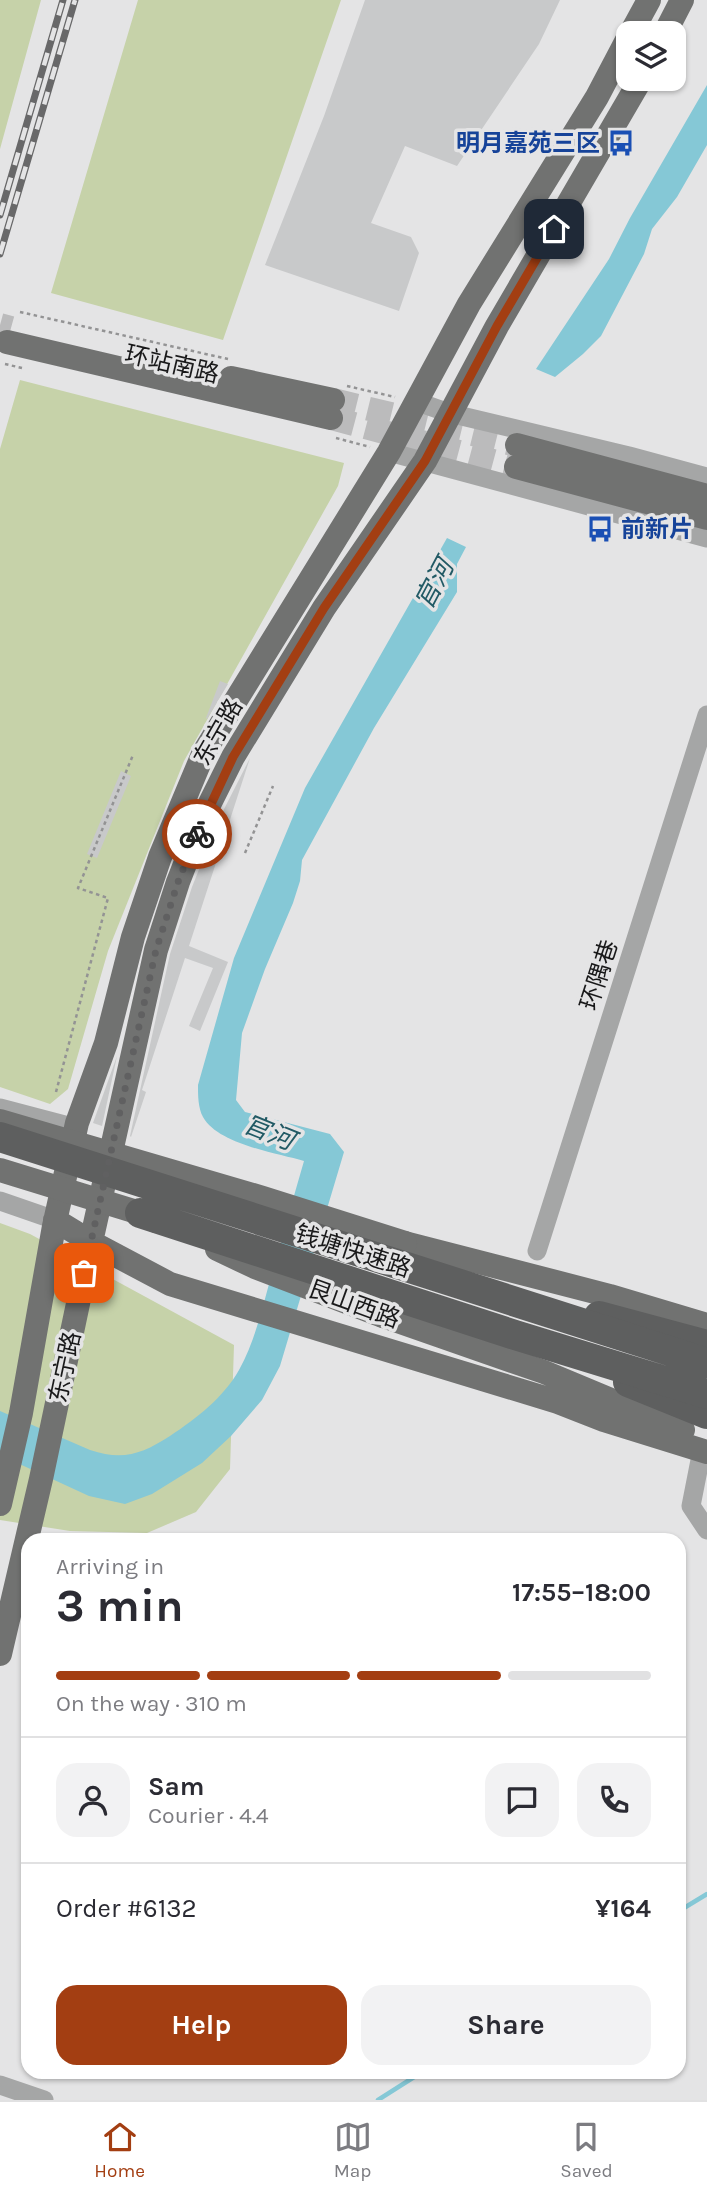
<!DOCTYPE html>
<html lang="en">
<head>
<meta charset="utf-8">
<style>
	body { margin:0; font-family:Karla,"Noto Sans SC",sans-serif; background:#f2f2f3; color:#2b2b33; height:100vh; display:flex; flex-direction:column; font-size:26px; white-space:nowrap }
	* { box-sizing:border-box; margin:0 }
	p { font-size:23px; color:#7c7c81 }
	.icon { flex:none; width:38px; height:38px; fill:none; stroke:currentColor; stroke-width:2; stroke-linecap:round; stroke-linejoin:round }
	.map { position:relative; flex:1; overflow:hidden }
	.drawer { position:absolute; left:21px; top:1533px; width:665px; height:546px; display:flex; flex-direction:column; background:#fff; border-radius:21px; box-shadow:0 2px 5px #0004 }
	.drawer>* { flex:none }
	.controls { position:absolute; left:616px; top:21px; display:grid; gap:14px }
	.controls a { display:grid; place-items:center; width:70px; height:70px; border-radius:14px; background:#fff; box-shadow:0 2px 5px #0004; font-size:35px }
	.pin { position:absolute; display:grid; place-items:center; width:60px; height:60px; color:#fff; margin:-30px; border-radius:14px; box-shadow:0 4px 10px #0006 }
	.courier { position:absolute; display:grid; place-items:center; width:70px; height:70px; margin:-35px; border:5px solid #a33e12; border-radius:50%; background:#fff; color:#222; box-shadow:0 2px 9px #0007 }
	.overview em { font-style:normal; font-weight:700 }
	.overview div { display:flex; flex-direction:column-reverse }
	.overview { display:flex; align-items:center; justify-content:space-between; height:119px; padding:0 35px }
	h1 { font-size:46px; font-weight:700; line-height:52px }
	.bar { display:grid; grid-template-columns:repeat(4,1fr); gap:10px 7px; align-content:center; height:84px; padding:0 35px }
	.bar i { height:9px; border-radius:5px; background:#e1e1e2 }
	.bar .on { background:#a33e12 }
	.bar p { grid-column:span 4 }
	.line { display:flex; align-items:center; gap:18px; padding:0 35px; border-top:2px solid #e1e1e2 }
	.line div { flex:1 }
	.round { display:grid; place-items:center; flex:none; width:74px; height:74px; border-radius:21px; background:#f2f2f3 }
	.action { display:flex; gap:14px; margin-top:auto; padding:14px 35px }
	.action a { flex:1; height:80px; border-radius:21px; background:#a33e12; color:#fff; font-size:28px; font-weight:700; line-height:80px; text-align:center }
	.action a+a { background:#f2f2f3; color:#2b2b33 }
	.menu { display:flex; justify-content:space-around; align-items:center; height:98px; border-top:2px solid #e1e1e2; background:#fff; font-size:19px; color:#7c7c81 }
	.menu a { display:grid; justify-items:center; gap:4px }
	.menu .on { color:#a33e12 }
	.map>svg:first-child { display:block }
	.green { fill:#c6d2a9 }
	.water { fill:#85c8d6 }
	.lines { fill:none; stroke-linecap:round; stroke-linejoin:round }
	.stream { stroke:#85c8d6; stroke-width:4.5 }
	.building { fill:#c8c9ca }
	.major-tunnel { stroke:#bbbbbc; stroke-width:24; stroke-dasharray:24 12; stroke-linecap:butt }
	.path { stroke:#939394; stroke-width:2.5; stroke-dasharray:3.5 3.5; stroke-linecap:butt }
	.minor { stroke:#a5a6a6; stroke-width:19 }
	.major { stroke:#717271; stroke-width:24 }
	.highway { stroke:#5e5f5f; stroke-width:30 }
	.rail-casing { stroke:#686869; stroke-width:7 }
	.rail { stroke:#e4e4e5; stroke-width:4.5; stroke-dasharray:13; stroke-linecap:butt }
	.major-bridge { stroke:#717271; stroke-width:24 }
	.highway-bridge { stroke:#5e5f5f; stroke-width:30 }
	.done { stroke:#606061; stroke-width:7; stroke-dasharray:0 12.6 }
	.route { stroke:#a33e12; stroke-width:9 }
	.labels { text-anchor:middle; stroke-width:7; stroke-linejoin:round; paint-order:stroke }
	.transit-label { font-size:24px; font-weight:bold; fill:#164399; stroke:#e4e4e5; text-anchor:end }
	.street-label { font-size:24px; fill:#19191a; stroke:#e4e4e5 }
	.water-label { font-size:26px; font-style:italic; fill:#225a65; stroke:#e4e4e5 }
</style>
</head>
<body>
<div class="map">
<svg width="707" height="2100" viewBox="0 0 707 2100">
	<rect width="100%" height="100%" fill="#e4e4e5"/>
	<!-- green -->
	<path class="green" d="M0 0H41L0 149Z
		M138 0H341L223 340 51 293Z
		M20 380 344 463 338 486 184 761 108 951 68 1089 50 1104 0 1087V449Z
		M0 1223 30 1234 234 1345 230 1469 196 1512 147 1533 70 1531 0 1520Z"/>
	<!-- water -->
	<path class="water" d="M707 85V145L677 197 652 229 644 254 601 336 583 354 555 377 536 369 609 259 630 218Z
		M447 538 466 547 457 564V592L374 728 302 860 300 881 293 903 265 969 242 1033 236 1100 245 1112 330 1134 344 1152 280 1366 262 1400 231 1436 202 1463 152 1494 125 1504 89 1496 0 1455V1411L90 1450C123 1461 142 1454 170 1436 197 1418 223 1398 239 1370 254 1343 261 1313 269 1284 281 1243 292 1202 304 1161 276 1153 218 1144 203 1117 198 1108 198 1095 198 1085L234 958 305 788Z"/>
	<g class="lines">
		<!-- stream -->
		<path class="stream" d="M679 1911 707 1894
			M378 2100 422 2072"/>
	</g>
	<!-- building -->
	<path class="building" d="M365 0H560L539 44 457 166 405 146 371 223 411 237 419 253 399 311 265 265 324 116Z
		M220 681 228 684 207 719 206 718Z
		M250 758 189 946 228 962 200 1031 189 1026 213 968 185 958 142 1090 146 1092 131 1137 130 1136 170 954 192 887 219 819Z
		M121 771 131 776 97 858 87 854Z
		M117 1056 102 1126 93 1123Z"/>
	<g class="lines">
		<!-- major-tunnel -->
		<path class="major-tunnel" d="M0 325 11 328
			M333 400 517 445
			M331 418 516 467"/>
		<!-- path -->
		<path class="path" d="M20 312 228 359
			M5 364 22 368
			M347 386 395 397
			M336 438 370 447
			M245 853 273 786
			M56 1092 108 898 78 888 133 755"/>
		<!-- minor -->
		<path class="minor" d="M415 401 449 413 629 456 707 477
			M389 452 707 538
			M0 1108 76 1128
			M0 1201 55 1220
			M537 1251 707 715
			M702 1450 691 1506 707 1530
			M0 2085 44 2100"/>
		<!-- major -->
		<path class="major" d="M631 33 649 0
			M665 33 682 0
			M7 342 331 418
			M231 378 333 400
			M517 445 707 496
			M516 467 707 518
			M55 1220 91 1242 170 1284 558 1402 604 1420 707 1452
			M405 1243 610 1296 707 1325
			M383 1316 544 1372 683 1430
			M0 1504 21 1413 54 1226 77 1123 106 1043 133 937 160 857 204 752 389 452 469 304 597 97 628 38
			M0 1654 41 1479 91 1242 156 950 178 882 205 813 233 757 324 608 425 461 497 326 641 79"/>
		<!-- highway -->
		<path class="highway" d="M599 1316 707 1345
			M628 1382 707 1414"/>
		<!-- rail casing -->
		<g class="rail-casing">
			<path id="rail" d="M0 215 63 0
				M0 254 75 0"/>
		</g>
		<!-- rail -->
		<use href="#rail" class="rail"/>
		<!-- major-bridge -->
		<path class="major-bridge" d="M0 1121 263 1198 405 1243
			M0 1170 140 1213 156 1221
			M217 1249 255 1267 383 1316"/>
		<!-- highway-bridge -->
		<path class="highway-bridge" d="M0 1137 707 1363
			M140 1213 515 1335 707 1394"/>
	</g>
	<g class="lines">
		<!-- done -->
		<path class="done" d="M84 1273 156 950 178 882 197 834"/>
		<!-- route -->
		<path class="route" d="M197 834 233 757 324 608 425 461 497 326 554 229"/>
	</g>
	<!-- icons -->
	<defs>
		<g id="bus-bare" transform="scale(2.1)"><path d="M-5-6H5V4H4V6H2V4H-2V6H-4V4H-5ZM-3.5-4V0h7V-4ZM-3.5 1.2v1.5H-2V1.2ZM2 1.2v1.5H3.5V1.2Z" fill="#1a4fb4" stroke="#e4e4e5" stroke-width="2.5" paint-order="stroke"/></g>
	</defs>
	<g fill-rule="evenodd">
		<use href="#bus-bare" x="621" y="143"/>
		<use href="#bus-bare" x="600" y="529"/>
	</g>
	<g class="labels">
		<!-- transit labels -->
		<g class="transit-label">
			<text x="600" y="151">明月嘉苑三区</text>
			<text x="621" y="537" text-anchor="start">前新片</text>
		</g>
		<!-- street labels -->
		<g class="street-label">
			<text transform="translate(172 364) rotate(13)" y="8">环站南路</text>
			<text transform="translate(218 732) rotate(-60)" y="8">东宁路</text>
			<text transform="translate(599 975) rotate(-72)" y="8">环隅巷</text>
			<text transform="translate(353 1251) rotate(18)" y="8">钱塘快速路</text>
			<text transform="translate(354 1304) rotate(20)" y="8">艮山西路</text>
			<text transform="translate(65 1367) rotate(-78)" y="8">东宁路</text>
		</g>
		<!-- water labels -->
		<g class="water-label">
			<text transform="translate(434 584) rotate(-62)" y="9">官河</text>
			<text transform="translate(269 1132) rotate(22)" y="9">官河</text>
		</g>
	</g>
</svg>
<div class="controls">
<a><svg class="icon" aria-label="layers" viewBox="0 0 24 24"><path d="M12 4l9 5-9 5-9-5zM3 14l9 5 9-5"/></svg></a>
</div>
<div class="pin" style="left:84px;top:1273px;background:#ea580c"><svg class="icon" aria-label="bag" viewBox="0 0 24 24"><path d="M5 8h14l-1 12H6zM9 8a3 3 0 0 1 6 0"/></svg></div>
<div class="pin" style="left:554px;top:229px;background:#1f2937"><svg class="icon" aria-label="home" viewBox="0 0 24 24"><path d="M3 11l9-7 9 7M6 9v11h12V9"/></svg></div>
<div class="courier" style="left:197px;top:834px"><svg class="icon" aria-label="bike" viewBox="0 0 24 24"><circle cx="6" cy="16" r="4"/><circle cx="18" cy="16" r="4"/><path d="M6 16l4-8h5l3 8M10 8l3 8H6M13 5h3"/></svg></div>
<section class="drawer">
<div class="overview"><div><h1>3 min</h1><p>Arriving in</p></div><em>17:55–18:00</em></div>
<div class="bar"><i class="on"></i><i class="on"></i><i class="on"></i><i></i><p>On the way · 310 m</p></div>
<div class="line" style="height:126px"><a class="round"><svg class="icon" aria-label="person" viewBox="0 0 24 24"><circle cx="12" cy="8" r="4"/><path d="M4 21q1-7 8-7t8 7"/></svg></a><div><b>Sam</b><p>Courier · 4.4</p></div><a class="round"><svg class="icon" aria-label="chat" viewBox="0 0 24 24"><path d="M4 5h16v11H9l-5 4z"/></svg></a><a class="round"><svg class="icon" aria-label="phone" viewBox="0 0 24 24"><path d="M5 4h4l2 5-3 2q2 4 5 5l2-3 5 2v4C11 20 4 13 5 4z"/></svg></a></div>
<div class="line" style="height:91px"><div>Order #6132</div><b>¥164</b></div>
<div class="action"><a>Help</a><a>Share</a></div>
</section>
</div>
<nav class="menu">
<a class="on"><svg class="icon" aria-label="home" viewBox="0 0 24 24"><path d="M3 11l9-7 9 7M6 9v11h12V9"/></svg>Home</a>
<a><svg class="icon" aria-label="map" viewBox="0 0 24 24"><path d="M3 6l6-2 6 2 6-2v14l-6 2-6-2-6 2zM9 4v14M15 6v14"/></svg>Map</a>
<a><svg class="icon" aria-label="saved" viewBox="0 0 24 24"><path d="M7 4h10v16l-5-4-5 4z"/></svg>Saved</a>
</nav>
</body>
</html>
